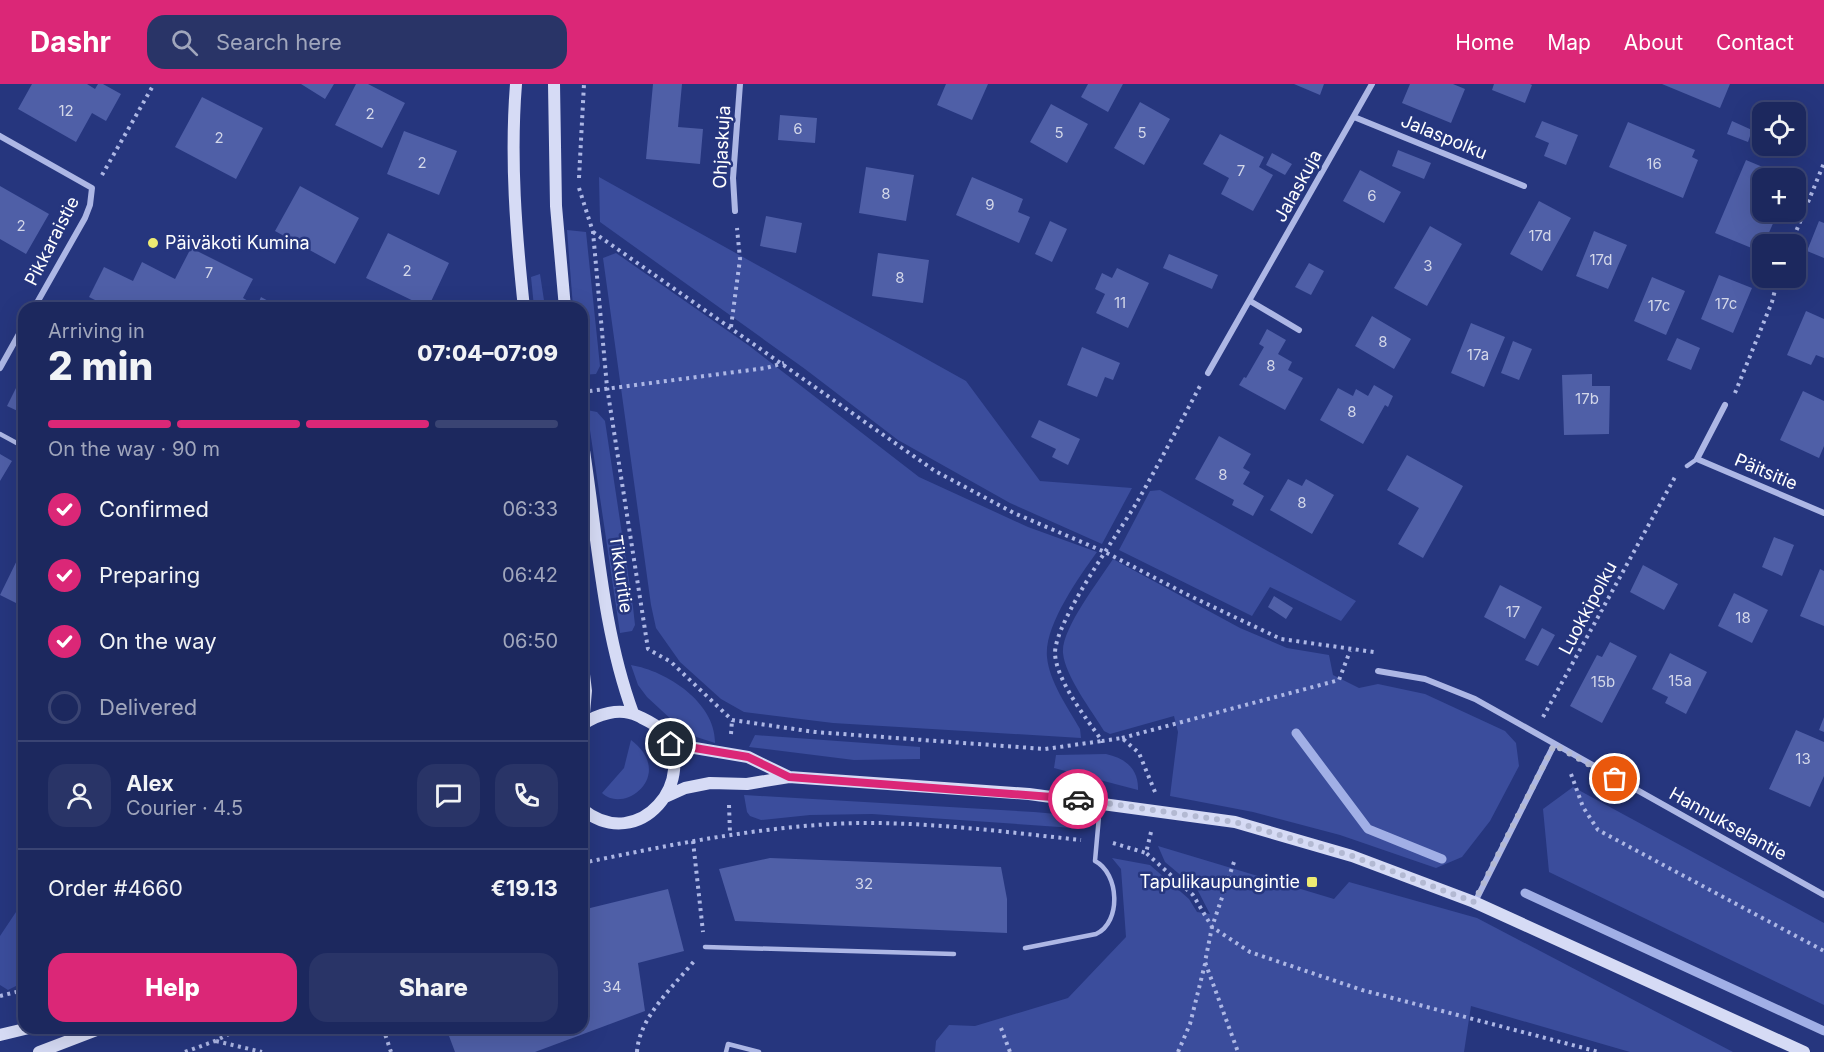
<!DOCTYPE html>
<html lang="en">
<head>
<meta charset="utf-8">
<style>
	body { margin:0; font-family:Inter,sans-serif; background:#293467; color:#f1f3f6; height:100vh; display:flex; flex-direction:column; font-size:22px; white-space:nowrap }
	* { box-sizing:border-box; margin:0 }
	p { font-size:20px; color:#a0a6bc }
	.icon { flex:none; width:33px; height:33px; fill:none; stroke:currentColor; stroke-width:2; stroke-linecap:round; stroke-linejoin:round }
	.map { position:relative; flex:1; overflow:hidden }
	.drawer { position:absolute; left:18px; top:218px; width:570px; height:732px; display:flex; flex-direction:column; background:#1c285e; border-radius:18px; box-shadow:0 6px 24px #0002,0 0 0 2px #3a4473 }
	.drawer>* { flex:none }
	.fabs { position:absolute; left:1752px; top:18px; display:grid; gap:12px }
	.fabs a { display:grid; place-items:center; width:54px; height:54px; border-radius:12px; background:#1c285e; box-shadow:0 6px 24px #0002,0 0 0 2px #3a4473; font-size:30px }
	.pin { position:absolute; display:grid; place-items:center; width:51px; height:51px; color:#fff; margin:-26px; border:3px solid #fff; border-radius:50%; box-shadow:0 2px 6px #0007 }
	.courier { position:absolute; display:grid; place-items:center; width:60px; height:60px; margin:-30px; border:4px solid #db2777; border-radius:50%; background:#fff; color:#222; box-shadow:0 2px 8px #0007 }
	.summary em { font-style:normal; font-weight:800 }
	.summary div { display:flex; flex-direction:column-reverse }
	.summary { display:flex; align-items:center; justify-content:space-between; height:102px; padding:0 30px }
	h1 { font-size:39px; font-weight:800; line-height:45px }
	.bar { display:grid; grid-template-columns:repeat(4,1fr); gap:9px 6px; align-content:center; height:72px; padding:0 30px }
	.bar i { height:8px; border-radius:4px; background:#3a4473 }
	.bar .active { background:#db2777 }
	.bar p { grid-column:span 4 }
	.line { display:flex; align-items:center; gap:15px; padding:0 30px; border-top:2px solid #3a4473 }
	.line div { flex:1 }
	.round { display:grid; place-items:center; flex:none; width:63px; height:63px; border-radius:18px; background:#293467 }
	ol { padding:0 30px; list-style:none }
	li { display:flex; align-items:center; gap:18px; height:66px }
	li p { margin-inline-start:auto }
	li .icon { padding:6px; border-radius:50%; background:#db2777; color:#fff; stroke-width:4 }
	li:last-child { color:#a0a6bc }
	li i { width:33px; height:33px; border:3px solid #3a4473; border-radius:50% }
	.primary-button { display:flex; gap:12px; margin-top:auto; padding:12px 30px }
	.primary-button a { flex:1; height:69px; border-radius:18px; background:#db2777; color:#fff; font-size:24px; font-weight:800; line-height:69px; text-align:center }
	.primary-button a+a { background:#293467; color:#f1f3f6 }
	header { display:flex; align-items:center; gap:36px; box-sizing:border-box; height:84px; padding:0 30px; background:#db2777; color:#fff }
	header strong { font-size:28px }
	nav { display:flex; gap:33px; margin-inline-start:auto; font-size:21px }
	.search { width:420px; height:54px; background:#293467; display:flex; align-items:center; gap:15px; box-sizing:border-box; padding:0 21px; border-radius:18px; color:#a0a6bc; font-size:22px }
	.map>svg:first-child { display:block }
	.green { fill:#3b4d9c }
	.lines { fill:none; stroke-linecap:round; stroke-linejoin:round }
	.stream { stroke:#a1afe6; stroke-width:9 }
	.building { fill:#4f5fa7 }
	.path { stroke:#adb7e5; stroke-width:4; stroke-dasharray:3 4.5; stroke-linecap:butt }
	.lane { stroke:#adb7e5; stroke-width:4.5 }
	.street { stroke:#adb7e5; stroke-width:6 }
	.secondary { stroke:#d6dbf5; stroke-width:12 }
	.done { stroke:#b3b9d2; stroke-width:6; stroke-dasharray:0 10.8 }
	.route { stroke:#db2777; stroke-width:8 }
	.poi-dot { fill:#eeeb72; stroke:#26367e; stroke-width:2 }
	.labels { text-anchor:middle; stroke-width:5; stroke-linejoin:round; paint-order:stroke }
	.number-label { font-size:15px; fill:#d3d7e9 }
	.street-label { font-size:18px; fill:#fff; stroke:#26367e }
	.poi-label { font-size:18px; fill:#fff; stroke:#26367e; text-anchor:start }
</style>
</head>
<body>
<header>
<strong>Dashr</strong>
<div class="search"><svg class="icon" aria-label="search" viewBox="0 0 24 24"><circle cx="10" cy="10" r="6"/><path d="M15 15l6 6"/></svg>Search here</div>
<nav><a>Home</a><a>Map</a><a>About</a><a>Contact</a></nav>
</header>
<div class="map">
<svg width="1824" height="968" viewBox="0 0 1824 968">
	<rect width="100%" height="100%" fill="#26367e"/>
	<!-- green -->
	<path class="green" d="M599 93 966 297 1040 397 1132 404 1102 460 1010 419 898 356 805 285 600 138Z
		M567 146 586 148 600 282 596 290 582 291V224L573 223Z
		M616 169 748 261 919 393 1028 443 1097 468C1079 493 1044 542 1047 573 1049 597 1068 624 1080 645L1081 654 833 639 744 628 721 615 680 578 656 544 651 521 603 174Z
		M540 190 545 223H534L531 193Z
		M587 326 597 328 605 337 633 523 635 541 632 547 620 549Z
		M1160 406 1356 517 1341 537 1270 503 1252 532 1119 466 1150 407Z
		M582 427 589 476 582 478Z
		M1113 475 1240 544 1287 564 1329 571 1333 591 1359 604 1378 600 1425 610 1505 647 1516 659 1519 682 1490 737 1462 773 1436 784 1340 751 1253 728 1170 712 1178 648 1174 632 1110 650 1104 647C1092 627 1065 592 1063 569 1061 545 1099 497 1113 475Z
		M631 581C667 587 716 619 715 659L687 650 647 613 638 601Z
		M755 651 920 663V675L854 676 749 663Z
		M631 656C676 690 625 731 602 709L624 684Z
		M1106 670C1125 674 1139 685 1138 706L1054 684 1056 671Z
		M1573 703 1824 839V921L1549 788 1543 725Z
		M744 711 1034 728 1079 732 1074 744 872 730 810 731 761 736 750 732 747 728Z
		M1158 762 1334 815 1349 798 1477 834 1733 968H1630L1471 922 1464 968H935L936 957 949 941 975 942 1068 914 1126 853 1121 785 1112 774 1150 781 1189 815 1197 828 1210 830 1197 805 1165 778Z
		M24 816V898L8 906 0 901V852Z"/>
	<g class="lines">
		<!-- stream -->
		<path class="stream" d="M1296 649 1368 745 1442 775
			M1525 809 1824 947"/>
	</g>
	<!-- building -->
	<path class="building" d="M32 0H87L95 5 98 0H103L121 10 106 37 92 29 76 58 18 25Z
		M301 0H334L325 15Z
		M356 0H368L405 19 382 64 335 41Z
		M653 0H682L678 43 703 45 700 80 646 75Z
		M946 0H988L972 36 937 21Z
		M1088 0H1123L1108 28 1081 13Z
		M1294 0H1324L1320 11Z
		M1410 0H1453L1465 5 1451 39 1402 19Z
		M1494 0H1530L1532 1 1525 19 1492 6Z
		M1662 0H1730L1720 24Z
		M202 13 263 44 236 95 175 63Z
		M1140 18 1170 35 1144 81 1114 64Z
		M1051 20 1088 40 1067 79 1030 58Z
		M780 31 817 34 815 59 778 56Z
		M1542 37 1578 51 1566 81 1544 72 1549 59 1535 53Z
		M1732 37 1752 46 1748 58 1727 50Z
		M1628 38 1695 66 1692 73 1698 76 1683 114 1609 83Z
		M404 47 457 67 439 111 387 90Z
		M1220 50 1264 73 1259 83 1273 91 1253 127 1221 110 1229 94 1203 80Z
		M1398 66 1431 79 1424 95 1392 82Z
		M1272 69 1292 80 1285 91 1266 81Z
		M1746 76 1784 92 1783 94H1762V128H1778L1764 160 1762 163 1756 160 1754 165 1715 149Z
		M866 83 914 91 906 137 859 129Z
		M1360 86 1401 108 1384 139 1343 117Z
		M972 93 1023 115 1018 128 1030 133 1019 159 956 131Z
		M0 102 49 130 26 170 0 155Z
		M300 102 359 134 335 180 275 147Z
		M1539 117 1571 134 1542 187 1510 170Z
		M766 132 802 139 796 169 760 162Z
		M1050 137 1067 145 1052 178 1035 170Z
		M1819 137 1824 139V174L1807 167Z
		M1430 142 1462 160 1427 222 1394 204Z
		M1594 147 1627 161 1608 205 1576 192Z
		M388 149 449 179 428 224 366 194Z
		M191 164 253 195 243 214 257 222 261 213 281 224H111L89 213 104 183 133 197 142 178 175 195Z
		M878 169 929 176 923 219 872 212Z
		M1169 170 1218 191 1212 205 1163 184Z
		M1309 179 1324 187 1311 211 1295 203Z
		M1117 184 1149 199 1128 244 1096 229 1105 210 1095 205 1102 189 1112 194Z
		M1719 191 1752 204 1733 249 1701 235Z
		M1652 193 1685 207 1666 251 1634 237Z
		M1806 227 1824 235V274L1816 271 1811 281 1787 271Z
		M1372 232 1411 255 1394 285 1355 262Z
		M1471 239 1505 253 1484 303 1451 289Z
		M1267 245 1286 256 1278 270 1292 278 1288 286 1303 294 1285 326 1239 301 1244 293 1246 294 1264 263 1259 260Z
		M1677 254 1700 264 1691 286 1667 276Z
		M1513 257 1532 265 1519 296 1501 289Z
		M1082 263 1120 279 1113 296 1105 293 1097 313 1067 301Z
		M1592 290V302H1610L1609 350 1564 351 1562 291Z
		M19 298 24 301V330L7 322Z
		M1374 301 1393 312 1388 323 1385 321 1363 360 1320 336 1338 304 1353 312 1356 305 1368 312Z
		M1803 307 1824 317V362L1819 374 1780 356Z
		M1039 336 1080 355 1068 381 1052 373 1056 365 1031 353Z
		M1219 352 1251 370 1243 384 1250 388 1243 400 1264 412 1253 432 1232 421 1234 416 1195 395Z
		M0 370 12 377 0 397Z
		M1407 371 1463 402 1423 474 1398 460 1419 424 1387 406Z
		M1288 395 1302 402 1306 395 1334 411 1312 450 1270 426Z
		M1774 453 1794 461 1782 492 1762 483Z
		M24 462V523L0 511Z
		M1643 481 1678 500 1664 526 1630 508Z
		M1820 485 1824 487V542L1800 532Z
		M1500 501 1542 523 1525 555 1484 533Z
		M1734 509 1768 526 1752 559 1718 542Z
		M1274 512 1293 524 1286 535 1268 523Z
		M1542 544 1555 551 1538 582 1525 576Z
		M1610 558 1637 572 1602 639 1570 622 1597 571 1602 573Z
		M1670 569 1707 588 1686 630 1665 619 1668 613 1652 605Z
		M1824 633V648L1819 646Z
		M1796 646 1824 658V692L1810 723 1769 705Z
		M770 774 1001 783 1007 815V849L735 837 719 785Z
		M668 805 684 867 638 879 645 927 535 968H455L446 944H582V826Z"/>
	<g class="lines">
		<!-- path -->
		<path class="path" d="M102 91 154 0
			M579 94 584 0
			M579 104 593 148 607 303 648 565 671 578 732 636 815 648 1045 665 1102 657
			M593 148 935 387 1014 429 1105 468 1186 510 1281 555 1374 568
			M1791 160 1824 79
			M731 243 740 175 737 144
			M582 308 766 284 784 279
			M1735 309 1772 218 1778 194
			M1543 633 1675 393
			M731 650 732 636
			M1122 654 1339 596 1350 567
			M1571 690 1583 723 1598 746 1824 867
			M1155 708 1139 669 1122 654 1102 657C1087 635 1057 598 1055 570 1054 538 1119 449 1137 418 1159 380 1179 341 1200 302
			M729 721 730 749
			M1151 748 1146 769 1193 811 1212 843 1250 868 1362 906 1599 968
			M693 757 703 848
			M1113 759 1146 769
			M1234 778 1212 843 1205 878 1238 968
			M582 779C660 763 737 747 817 741 902 734 996 747 1081 756
			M0 912 24 906
			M383 944 391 968
			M1001 944 1010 968
			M216 957 262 968
			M185 968 215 957 241 944
			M637 968C639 933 674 902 695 876
			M1178 968 1190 940 1205 880"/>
		<!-- lane -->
		<path class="lane" d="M0 350 24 363
			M1687 382 1697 375
			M705 863 954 870
			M1025 864 1096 850C1122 838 1119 789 1095 777L1100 721
			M726 968 728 960 759 968"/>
		<!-- street -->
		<path class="street" d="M1354 33 1524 102
			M0 52 92 104 90 121 85 134 34 224
			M735 127 733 94 740 0
			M1250 217 1299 246
			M0 284 24 241
			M1208 289 1372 0
			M1725 321 1697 375 1824 429
			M1378 587 1425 595 1475 615 1824 811
			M1475 818 1554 661"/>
		<!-- secondary -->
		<path class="secondary" d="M516 0C510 75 516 149 524 224
			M554 0 556 122 565 224
			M582 354C597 445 601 542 633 629
			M582 574 586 607 583 640
			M582 641C597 630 620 623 638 632 646 636 656 640 662 647 701 693 640 772 582 725
			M671 660 748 673 789 693
			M665 713 685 704 710 699 747 700 789 693 1029 710 1235 738 1352 772 1474 818 1804 968
			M0 951 29 944
			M39 968 102 944"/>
	</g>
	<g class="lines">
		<!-- done -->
		<path class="done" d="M1078 715 1235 738 1352 772 1474 818 1554 661 1615 695"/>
		<!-- route -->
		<path class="route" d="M671 660 748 673 789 693 1078 715"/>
	</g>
	<!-- markers -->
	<g class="poi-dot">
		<circle cx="153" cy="159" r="6"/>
		<rect x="1306" y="792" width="12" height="12" rx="3"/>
	</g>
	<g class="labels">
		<!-- number labels -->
		<g class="number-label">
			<text x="66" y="32">12</text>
			<text x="370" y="35">2</text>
			<text x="798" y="50">6</text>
			<text x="1059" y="54">5</text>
			<text x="1142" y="54">5</text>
			<text x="219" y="59">2</text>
			<text x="422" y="84">2</text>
			<text x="1654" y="85">16</text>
			<text x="1241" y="92">7</text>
			<text x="886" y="115">8</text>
			<text x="1372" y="117">6</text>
			<text x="990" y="126">9</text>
			<text x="21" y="147">2</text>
			<text x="1540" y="157">17d</text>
			<text x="1601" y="181">17d</text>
			<text x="1428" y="187">3</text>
			<text x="407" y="192">2</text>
			<text x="209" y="194">7</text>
			<text x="900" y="199">8</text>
			<text x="1120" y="224">11</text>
			<text x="1726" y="225">17c</text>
			<text x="1659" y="227">17c</text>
			<text x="1383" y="263">8</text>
			<text x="1478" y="276">17a</text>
			<text x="1271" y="287">8</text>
			<text x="1587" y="320">17b</text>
			<text x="1352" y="333">8</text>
			<text x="1223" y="396">8</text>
			<text x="1302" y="424">8</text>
			<text x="1513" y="533">17</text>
			<text x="1743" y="539">18</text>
			<text x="1680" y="602">15a</text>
			<text x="1603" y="603">15b</text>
			<text x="1803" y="680">13</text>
			<text x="864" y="805">32</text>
			<text x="612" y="908">34</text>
		</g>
		<!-- street labels -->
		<g class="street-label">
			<text transform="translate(1444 53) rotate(22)" y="6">Jalaspolku</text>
			<text transform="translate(722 63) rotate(-87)" y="6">Ohjaskuja</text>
			<text transform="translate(1298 102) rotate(-61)" y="6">Jalaskuja</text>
			<text transform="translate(52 157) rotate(-63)" y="6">Pikkaraistie</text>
			<text transform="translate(1766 388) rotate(23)" y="6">Päitsitie</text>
			<text transform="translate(621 490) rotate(82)" y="6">Tikkuritie</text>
			<text transform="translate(1588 524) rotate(-62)" y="6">Luokkipolku</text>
			<text transform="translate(1728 740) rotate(29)" y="6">Hannukselantie</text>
		</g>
		<!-- poi labels -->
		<g class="poi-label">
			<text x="165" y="165">Päiväkoti Kumina</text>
			<text x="1300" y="804" text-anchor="end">Tapulikaupungintie</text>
		</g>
	</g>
</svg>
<div class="fabs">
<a><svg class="icon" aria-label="locate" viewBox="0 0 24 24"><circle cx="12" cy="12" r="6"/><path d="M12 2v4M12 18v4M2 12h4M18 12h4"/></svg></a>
<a>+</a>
<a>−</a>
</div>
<div class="pin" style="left:1615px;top:695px;background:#ea580c"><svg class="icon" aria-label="bag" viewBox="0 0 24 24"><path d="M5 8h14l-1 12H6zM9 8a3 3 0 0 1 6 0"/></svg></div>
<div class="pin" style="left:671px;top:660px;background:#1f2937"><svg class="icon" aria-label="home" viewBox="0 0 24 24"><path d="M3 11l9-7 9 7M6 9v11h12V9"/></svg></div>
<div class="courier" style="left:1078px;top:715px"><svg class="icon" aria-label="car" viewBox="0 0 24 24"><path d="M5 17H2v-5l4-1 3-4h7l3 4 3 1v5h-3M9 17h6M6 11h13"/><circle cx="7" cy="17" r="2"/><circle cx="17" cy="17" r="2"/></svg></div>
<section class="drawer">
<div class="summary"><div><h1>2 min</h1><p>Arriving in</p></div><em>07:04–07:09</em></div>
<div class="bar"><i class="active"></i><i class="active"></i><i class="active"></i><i></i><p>On the way · 90 m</p></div>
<ol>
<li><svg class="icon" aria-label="check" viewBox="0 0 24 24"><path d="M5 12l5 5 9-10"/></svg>Confirmed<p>06:33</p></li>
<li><svg class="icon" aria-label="check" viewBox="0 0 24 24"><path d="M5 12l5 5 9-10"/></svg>Preparing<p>06:42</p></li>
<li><svg class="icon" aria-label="check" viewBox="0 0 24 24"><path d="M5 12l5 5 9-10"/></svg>On the way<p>06:50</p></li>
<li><i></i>Delivered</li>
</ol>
<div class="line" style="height:108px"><a class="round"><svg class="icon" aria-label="person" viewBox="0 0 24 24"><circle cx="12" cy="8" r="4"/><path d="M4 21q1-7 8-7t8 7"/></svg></a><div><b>Alex</b><p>Courier · 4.5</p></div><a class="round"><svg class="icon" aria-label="chat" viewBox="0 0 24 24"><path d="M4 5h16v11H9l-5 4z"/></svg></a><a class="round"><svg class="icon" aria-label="phone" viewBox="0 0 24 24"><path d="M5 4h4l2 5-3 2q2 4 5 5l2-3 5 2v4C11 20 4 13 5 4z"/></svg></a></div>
<div class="line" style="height:78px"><div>Order #4660</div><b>€19.13</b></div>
<div class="primary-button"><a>Help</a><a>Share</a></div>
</section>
</div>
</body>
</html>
